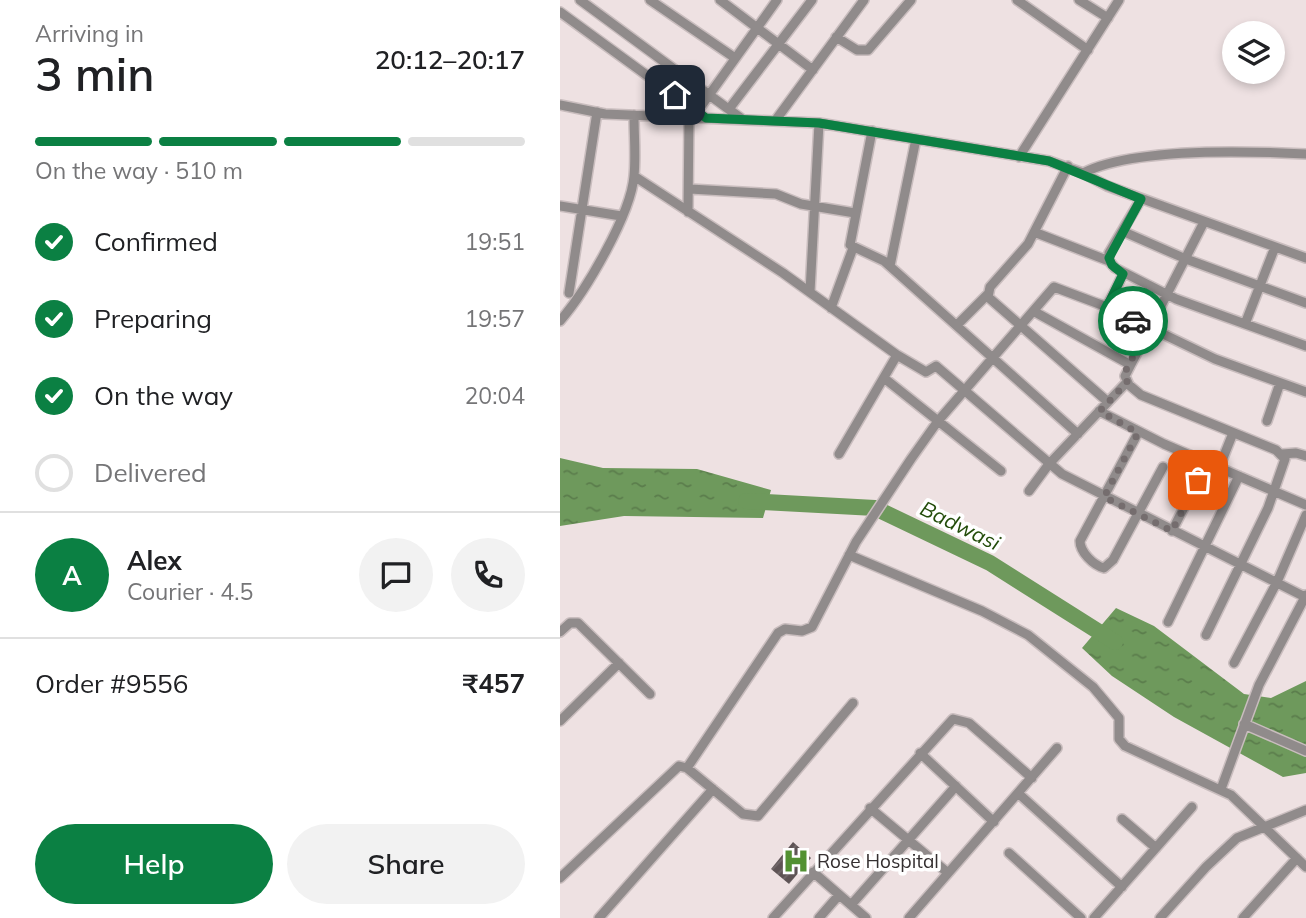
<!DOCTYPE html>
<html lang="en">
<head>
<meta charset="utf-8">
<style>
	body { margin:0; font-family:Mulish,sans-serif; background:#f2f2f2; color:#202124; height:100vh; display:flex; flex-direction:column; font-size:26px; white-space:nowrap }
	* { box-sizing:border-box; margin:0 }
	p { font-size:23px; color:#757577 }
	.icon { flex:none; width:38px; height:38px; fill:none; stroke:currentColor; stroke-width:2; stroke-linecap:round; stroke-linejoin:round }
	.map { position:relative; flex:1; overflow:hidden }
	.details { display:flex; flex-direction:column; background:#fff; width:560px }
	.details>* { flex:none }
	.fabs { position:absolute; left:662px; top:21px; display:grid; gap:14px }
	.fabs a { display:grid; place-items:center; width:63px; height:63px; border-radius:50%; background:#fff; box-shadow:0 4px 10px #0003; font-size:35px }
	.pin { position:absolute; display:grid; place-items:center; width:60px; height:60px; color:#fff; margin:-30px; border-radius:14px; box-shadow:0 4px 10px #0006 }
	.courier { position:absolute; display:grid; place-items:center; width:70px; height:70px; margin:-35px; border:5px solid #0b8043; border-radius:50%; background:#fff; color:#222; box-shadow:0 2px 9px #0007 }
	.overview em { font-style:normal; font-weight:600 }
	.overview div { display:flex; flex-direction:column-reverse }
	.overview { display:flex; align-items:center; justify-content:space-between; height:119px; padding:0 35px }
	h1 { font-size:46px; font-weight:600; line-height:52px }
	.bar { display:grid; grid-template-columns:repeat(4,1fr); gap:10px 7px; align-content:center; height:84px; padding:0 35px }
	.bar i { height:9px; border-radius:5px; background:#e0e0e0 }
	.bar .current { background:#0b8043 }
	.bar p { grid-column:span 4 }
	.line { display:flex; align-items:center; gap:18px; padding:0 35px; border-top:2px solid #e0e0e0 }
	.line div { flex:1 }
	.round { display:grid; place-items:center; flex:none; width:74px; height:74px; border-radius:37px; background:#f2f2f2 }
	ol { padding:0 35px; list-style:none }
	li { display:flex; align-items:center; gap:21px; height:77px }
	li p { margin-inline-start:auto }
	li .icon { padding:7px; border-radius:50%; background:#0b8043; color:#fff; stroke-width:4 }
	li:last-child { color:#757577 }
	li i { width:38px; height:38px; border:4px solid #e0e0e0; border-radius:50% }
	.button { display:flex; gap:14px; margin-top:auto; padding:14px 35px }
	.button a { flex:1; height:80px; border-radius:42px; background:#0b8043; color:#fff; font-size:28px; font-weight:600; line-height:80px; text-align:center }
	.button a+a { background:#f2f2f2; color:#202124 }
	main { display:flex; flex:1; min-height:0 }
	.map>svg:first-child { display:block }
	.water { fill:url(#water-ripples) }
	.lines { fill:none; stroke-linecap:round; stroke-linejoin:round }
	.river { stroke:#6e995c; stroke-width:16 }
	.building { fill:url(#building-hatch) }
	.minor-casing { stroke:#c9bdbe; stroke-width:12 }
	.minor { stroke:#908b8b; stroke-width:9 }
	.done { stroke:#756d6e; stroke-width:7; stroke-dasharray:0 12.6 }
	.route { stroke:#0b8043; stroke-width:9 }
	.labels { text-anchor:middle; stroke-width:7; stroke-linejoin:round; paint-order:stroke }
	.poi-label { font-size:19px; fill:#342f30; stroke:#fff; text-anchor:start }
	.water-label { font-size:21px; font-style:italic; fill:#234c0a; stroke:#fff }
</style>
</head>
<body>
<main>
<section class="details">
<div class="overview"><div><h1>3 min</h1><p>Arriving in</p></div><em>20:12–20:17</em></div>
<div class="bar"><i class="current"></i><i class="current"></i><i class="current"></i><i></i><p>On the way · 510 m</p></div>
<ol>
<li><svg class="icon" aria-label="check" viewBox="0 0 24 24"><path d="M5 12l5 5 9-10"/></svg>Confirmed<p>19:51</p></li>
<li><svg class="icon" aria-label="check" viewBox="0 0 24 24"><path d="M5 12l5 5 9-10"/></svg>Preparing<p>19:57</p></li>
<li><svg class="icon" aria-label="check" viewBox="0 0 24 24"><path d="M5 12l5 5 9-10"/></svg>On the way<p>20:04</p></li>
<li><i></i>Delivered</li>
</ol>
<div class="line" style="height:126px"><b class="round" style="background:#0b8043;color:#fff">A</b><div><b>Alex</b><p>Courier · 4.5</p></div><a class="round"><svg class="icon" aria-label="chat" viewBox="0 0 24 24"><path d="M4 5h16v11H9l-5 4z"/></svg></a><a class="round"><svg class="icon" aria-label="phone" viewBox="0 0 24 24"><path d="M5 4h4l2 5-3 2q2 4 5 5l2-3 5 2v4C11 20 4 13 5 4z"/></svg></a></div>
<div class="line" style="height:91px"><div>Order #9556</div><b>₹457</b></div>
<div class="button"><a>Help</a><a>Share</a></div>
</section>
<div class="map">
<svg width="746" height="918" viewBox="0 0 746 918">
	<defs>
		<pattern id="water-ripples" width="26" height="14" patternUnits="userSpaceOnUse" patternTransform="scale(1.75)"><rect width="26" height="14" fill="#6e995c"/><path d="M2 4q2-2 4 0t4 0M15 11q2-2 4 0t4 0" fill="none" stroke="#5b7d4c"/></pattern>
		<pattern id="building-hatch" width="6" height="6" patternUnits="userSpaceOnUse" patternTransform="scale(1.75)"><rect width="6" height="6" fill="#5e5355"/><path d="M-1 1l2-2M0 6l6-6M5 7l2-2" fill="none" stroke="#72696b"/></pattern>
	</defs>
	<rect width="100%" height="100%" fill="#eee1e2"/>
	<!-- water -->
	<path class="water" d="M0 458 43 468 137 469 211 490 203 518 64 516 0 526Z
		M556 608 594 626 684 694 711 698 746 681V773L723 777 614 717 552 676 522 648Z"/>
	<g class="lines">
		<!-- river -->
		<path class="river" d="M186 501 315 508 430 563 555 642"/>
	</g>
	<!-- building -->
	<path class="building" d="M233 842 251 858 229 884 211 869Z"/>
	<g class="lines">
		<!-- minor casing -->
		<g class="minor-casing">
			<path id="minor" d="M20 0 182 119
				M90 0 175 58
				M160 0 253 70
				M457 0 528 50
				M519 0 548 18
				M0 12 144 117
				M276 37 297 50H308L351 0
				M0 105 45 114 259 123 489 161 523 173 547 186 746 258
				M169 109 252 0
				M137 112 217 0
				M215 121 304 0
				M312 131 290 245 324 261 518 434
				M459 157 559 0
				M508 166 468 244 430 287 428 297 548 402
				M523 173C573 147 688 151 746 154
				M74 176 223 273 337 355 366 372 376 366 502 474 745 597
				M130 189 216 194 241 204 295 213
				M581 199 549 253V261L555 268 616 299 746 346
				M0 206 61 216
				M128 212 129 117
				M644 222 565 376 569 385 581 395 716 450 725 459 708 508 646 635
				M562 231 626 259 746 303
				M474 232 549 261
				M330 266 356 139
				M250 292 259 123
				M9 293 37 112
				M547 307 563 274
				M271 308 293 248
				M475 312 569 364
				M0 321C26 291 71 214 74 176 76 156 74 135 74 115
				M685 324 715 247
				M397 325 428 294
				M324 378 441 471
				M539 411 604 444 746 505
				M707 421 720 383
				M578 433 520 541C520 552 533 565 544 568L553 560 603 467
				M279 454 337 355
				M722 454 736 453 746 456
				M659 468 673 433
				M469 491 489 464 567 382
				M612 531 638 480
				M289 555 422 611 468 635 533 687 549 706 559 718V739L565 746 671 795 746 867
				M608 622 679 476
				M0 632 10 623H18L90 694
				M674 663 717 582 746 515
				M0 721 59 663
				M684 724 746 751
				M360 753 434 822
				M127 768 218 633 225 629 242 631 252 627 296 542 351 459 378 421 494 287 547 307 655 359 746 392
				M661 789 699 685 746 595
				M459 794 562 887
				M310 808 388 873
				M562 819 596 848
				M449 853 521 918
				M253 872 306 918
				M0 878 119 766 127 768 183 814 198 816 293 703
				M291 905 396 786
				M39 918 153 789
				M213 918 393 719 409 723 472 778
				M259 918 279 895
				M349 918 497 748
				M534 918 632 807
				M600 918 646 867 677 838 746 810
				M683 918 737 858"/>
		</g>
		<!-- minor -->
		<use href="#minor" class="minor"/>
	</g>
	<g class="lines">
		<!-- done -->
		<path class="done" d="M573 321 588 328 566 370 567 382 540 411 578 433 544 497 612 531 638 480"/>
		<!-- route -->
		<path class="route" d="M115 95 146 118 259 123 489 161 581 199 549 258 552 265 563 274 547 307 573 321"/>
	</g>
	<!-- icons -->
	<defs>
		<g id="hospital-bare" transform="scale(2.1)"><path d="M-5-5h3v3.5h4V-5h3V5h-3V1.5h-4V5h-3Z" fill="#529132" stroke="#fff" stroke-width="2.5" paint-order="stroke"/></g>
	</defs>
	<g fill-rule="evenodd">
		<use href="#hospital-bare" x="236" y="861"/>
	</g>
	<g class="labels">
		<!-- poi labels -->
		<g class="poi-label">
			<text x="257" y="868">Rose Hospital</text>
		</g>
		<!-- water labels -->
		<g class="water-label">
			<text transform="translate(400 526) rotate(26)" y="7">Badwasi</text>
		</g>
	</g>
</svg>
<div class="fabs">
<a><svg class="icon" aria-label="layers" viewBox="0 0 24 24"><path d="M12 4l9 5-9 5-9-5zM3 14l9 5 9-5"/></svg></a>
</div>
<div class="pin" style="left:638px;top:480px;background:#ea580c"><svg class="icon" aria-label="bag" viewBox="0 0 24 24"><path d="M5 8h14l-1 12H6zM9 8a3 3 0 0 1 6 0"/></svg></div>
<div class="pin" style="left:115px;top:95px;background:#1f2937"><svg class="icon" aria-label="home" viewBox="0 0 24 24"><path d="M3 11l9-7 9 7M6 9v11h12V9"/></svg></div>
<div class="courier" style="left:573px;top:321px"><svg class="icon" aria-label="car" viewBox="0 0 24 24"><path d="M5 17H2v-5l4-1 3-4h7l3 4 3 1v5h-3M9 17h6M6 11h13"/><circle cx="7" cy="17" r="2"/><circle cx="17" cy="17" r="2"/></svg></div>
</div>
</main>
</body>
</html>
